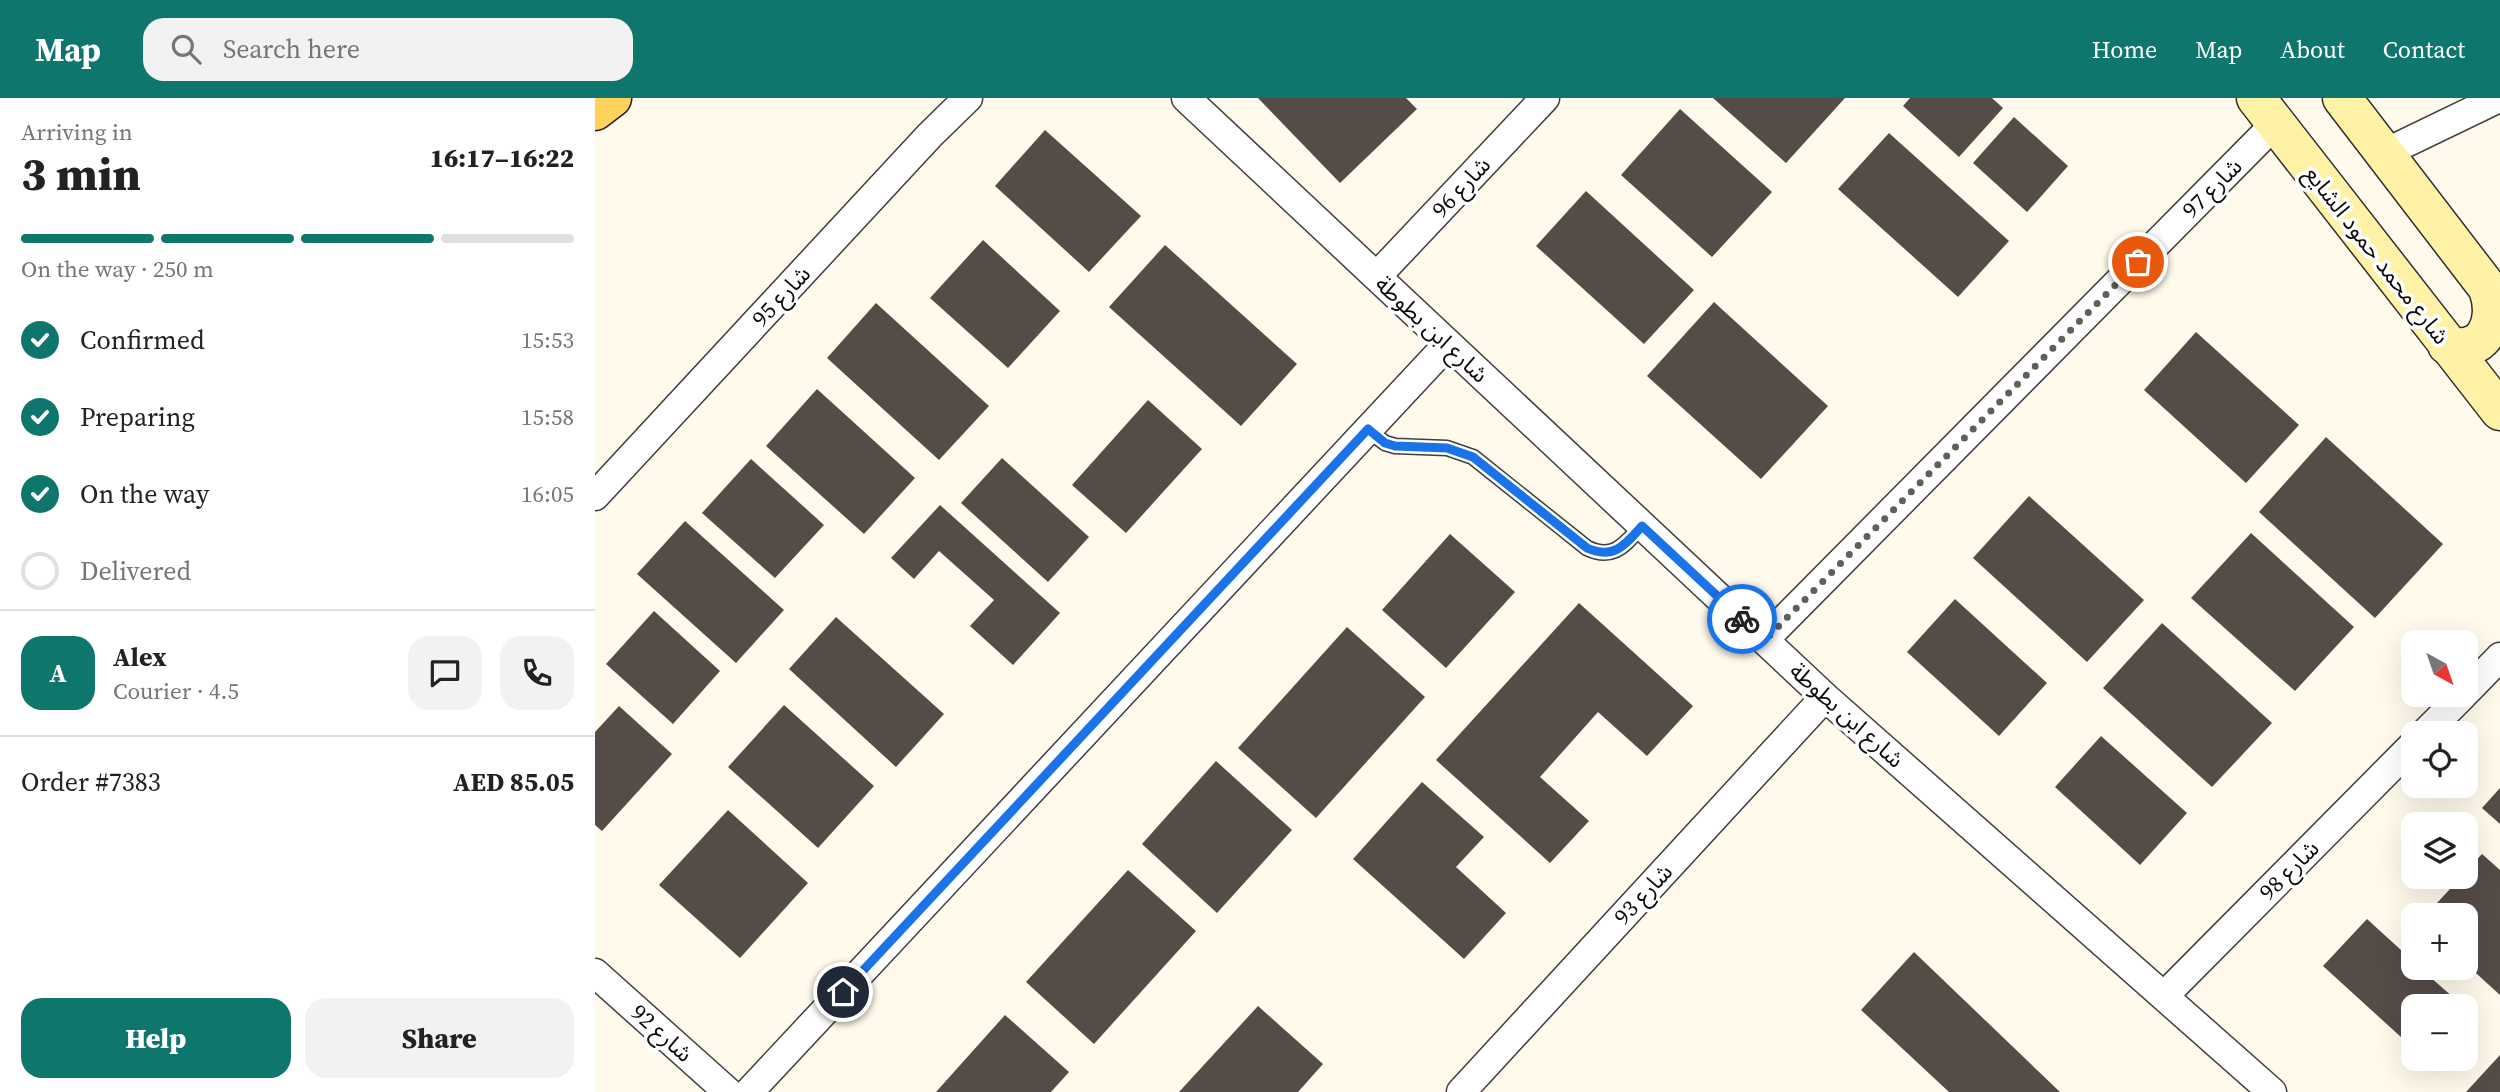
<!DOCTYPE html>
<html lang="en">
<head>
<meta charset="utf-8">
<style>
	body { margin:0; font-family:"Source Serif 4","Noto Sans Arabic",serif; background:#f2f2f2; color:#222; height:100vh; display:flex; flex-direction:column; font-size:26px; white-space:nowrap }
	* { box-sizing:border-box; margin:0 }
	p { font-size:23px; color:#767676 }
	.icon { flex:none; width:38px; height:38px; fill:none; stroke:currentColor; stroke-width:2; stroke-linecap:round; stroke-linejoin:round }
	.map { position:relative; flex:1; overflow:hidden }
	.side { display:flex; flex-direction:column; background:#fff; width:595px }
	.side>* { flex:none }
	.needle { width:46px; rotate:140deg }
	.controls { position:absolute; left:1806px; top:532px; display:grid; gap:14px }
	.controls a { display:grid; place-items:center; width:77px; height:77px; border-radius:14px; background:#fff; box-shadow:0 7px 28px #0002; font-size:35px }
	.pin { position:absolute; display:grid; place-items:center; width:60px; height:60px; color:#fff; margin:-30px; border:4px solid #fff; border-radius:50%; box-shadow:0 2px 7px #0007 }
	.courier { position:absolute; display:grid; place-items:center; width:70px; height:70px; margin:-35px; border:5px solid #1a73e8; border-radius:50%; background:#fff; color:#222; box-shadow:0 2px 9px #0007 }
	.overview em { font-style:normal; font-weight:800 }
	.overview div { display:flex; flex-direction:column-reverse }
	.overview { display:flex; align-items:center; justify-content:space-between; height:119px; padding:0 21px }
	h1 { font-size:46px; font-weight:800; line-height:52px }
	.bar { display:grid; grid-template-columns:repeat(4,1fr); gap:10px 7px; align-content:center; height:84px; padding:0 21px }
	.bar i { height:9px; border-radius:5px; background:#e0e0e0 }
	.bar .on { background:#0f766e }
	.bar p { grid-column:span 4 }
	.line { display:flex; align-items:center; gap:18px; padding:0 21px; border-top:2px solid #e0e0e0 }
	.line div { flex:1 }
	.round { display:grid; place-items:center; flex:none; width:74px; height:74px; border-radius:21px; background:#f2f2f2 }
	ol { padding:0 21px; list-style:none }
	li { display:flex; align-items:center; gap:21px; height:77px }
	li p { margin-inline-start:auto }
	li .icon { padding:7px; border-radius:50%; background:#0f766e; color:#fff; stroke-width:4 }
	li:last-child { color:#767676 }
	li i { width:38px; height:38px; border:4px solid #e0e0e0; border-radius:50% }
	.action { display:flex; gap:14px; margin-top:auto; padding:14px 21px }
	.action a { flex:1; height:80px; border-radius:21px; background:#0f766e; color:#fff; font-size:28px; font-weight:800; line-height:80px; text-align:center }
	.action a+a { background:#f2f2f2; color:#222 }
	header { display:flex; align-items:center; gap:42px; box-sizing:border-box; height:98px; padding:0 35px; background:#0f766e; color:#fff }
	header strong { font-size:33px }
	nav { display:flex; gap:38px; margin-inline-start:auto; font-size:24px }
	.search { width:490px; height:63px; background:#f2f2f2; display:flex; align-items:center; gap:18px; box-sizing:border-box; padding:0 24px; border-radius:21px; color:#767676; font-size:26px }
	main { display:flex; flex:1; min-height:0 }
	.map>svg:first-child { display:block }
	.building { fill:#554c48 }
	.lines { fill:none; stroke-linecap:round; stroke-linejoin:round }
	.lane-casing { stroke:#3f3f3f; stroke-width:17 }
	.street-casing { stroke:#3f3f3f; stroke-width:31 }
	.secondary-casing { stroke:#2e2e2e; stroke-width:41 }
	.primary-casing { stroke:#1d1d1d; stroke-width:41 }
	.lane { stroke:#fff; stroke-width:14 }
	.street { stroke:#fff; stroke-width:28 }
	.secondary { stroke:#fff2a6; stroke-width:38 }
	.primary { stroke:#ffd25b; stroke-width:38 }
	.done { stroke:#615f5a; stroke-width:7; stroke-dasharray:0 12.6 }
	.route { stroke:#1a73e8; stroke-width:9 }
	.labels { text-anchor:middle; stroke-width:7; stroke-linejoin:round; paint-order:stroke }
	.street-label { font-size:23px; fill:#0c0c0c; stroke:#fff }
</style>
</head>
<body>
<header>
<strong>Map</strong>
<div class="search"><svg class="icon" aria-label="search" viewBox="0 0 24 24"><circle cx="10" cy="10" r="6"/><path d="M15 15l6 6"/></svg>Search here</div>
<nav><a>Home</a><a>Map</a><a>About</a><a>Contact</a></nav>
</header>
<main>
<section class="side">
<div class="overview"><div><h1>3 min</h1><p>Arriving in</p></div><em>16:17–16:22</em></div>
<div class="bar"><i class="on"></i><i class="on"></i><i class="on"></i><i></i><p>On the way · 250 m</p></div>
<ol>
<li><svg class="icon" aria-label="check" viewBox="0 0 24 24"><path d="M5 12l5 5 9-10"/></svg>Confirmed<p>15:53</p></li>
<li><svg class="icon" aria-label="check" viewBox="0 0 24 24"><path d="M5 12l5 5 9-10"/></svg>Preparing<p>15:58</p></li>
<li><svg class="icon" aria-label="check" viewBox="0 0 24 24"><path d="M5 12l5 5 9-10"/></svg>On the way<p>16:05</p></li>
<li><i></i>Delivered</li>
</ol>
<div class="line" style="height:126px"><b class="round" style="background:#0f766e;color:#fff">A</b><div><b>Alex</b><p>Courier · 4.5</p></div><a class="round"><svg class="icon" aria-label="chat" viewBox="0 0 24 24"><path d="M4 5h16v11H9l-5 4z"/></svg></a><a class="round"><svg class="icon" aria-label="phone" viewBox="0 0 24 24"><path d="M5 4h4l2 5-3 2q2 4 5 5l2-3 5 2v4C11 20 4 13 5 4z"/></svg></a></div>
<div class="line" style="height:91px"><div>Order #7383</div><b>AED 85.05</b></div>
<div class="action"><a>Help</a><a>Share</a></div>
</section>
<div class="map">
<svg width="1905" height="994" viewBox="0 0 1905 994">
	<rect width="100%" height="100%" fill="#fffaeb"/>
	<!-- building -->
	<path class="building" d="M663 0H811L822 11 745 85Z
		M1118 0H1250L1191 65Z
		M1315 0H1397L1408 10 1364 59 1308 8Z
		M1085 11 1177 94 1117 159 1026 77Z
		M1419 19 1473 68 1432 114 1378 65Z
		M450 32 546 118 494 174 400 88Z
		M1294 35 1414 143 1363 199 1243 91Z
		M991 93 1099 192 1049 246 941 148Z
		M388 142 465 213 413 270 335 200Z
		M570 147 702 266 646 328 514 209Z
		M1119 204 1233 308 1166 381 1052 278Z
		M281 205 394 308 344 362 232 260Z
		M1601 234 1704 327 1651 385 1549 292Z
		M222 291 320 380 269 436 171 348Z
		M553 302 607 351 531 435 477 387Z
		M1731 339 1848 446 1780 520 1664 414Z
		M407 360 494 439 453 484 366 405Z
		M156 361 229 427 180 480 107 415Z
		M1434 398 1549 502 1492 564 1378 460Z
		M345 407 465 515 418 567 375 528 399 502 344 453 319 481 296 460Z
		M90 423 189 512 141 565 42 476Z
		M1656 435 1759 529 1700 593 1596 500Z
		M855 436 920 494 851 570 787 512Z
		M1360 501 1452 585 1404 638 1312 554Z
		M984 505 1098 608 1052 658 1003 614 945 679 994 723 955 765 841 662Z
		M59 513 125 573 78 626 11 566Z
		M241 519 349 616 301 669 194 571Z
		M1567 525 1677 625 1617 689 1508 590Z
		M752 529 830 599 721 720 643 650Z
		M189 607 279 688 223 750 133 669Z
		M24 608 77 656 7 733 0 727V634Z
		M1506 638 1592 715 1545 767 1460 689Z
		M621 663 697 732 622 815 547 746Z
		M827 684 889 739 861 769 911 815 869 861 758 761Z
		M1905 690V726L1887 710Z
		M133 712 213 785 145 860 64 787Z
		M1887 756 1905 772V897L1871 866V817H1831L1866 779H1871V773Z
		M533 772 601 833 499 946 431 884Z
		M1772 821 1818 863V870H1825L1868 908H1818V950L1728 868Z
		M1319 854 1465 994H1354L1266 912Z
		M663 908 728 966 703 994H584Z
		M410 917 474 974 456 994H341Z
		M1905 957V994H1871Z"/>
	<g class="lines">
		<!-- lane casing -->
		<g class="lane-casing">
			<path id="lane" d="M773 332 790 345 800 348 852 350 878 359 992 450C1019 463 1030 446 1047 428"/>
		</g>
		<!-- street casing -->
		<g class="street-casing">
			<path id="street" d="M591 0 1230 599 1677 994
				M1790 55 1904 0
				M782 178 950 0
				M0 398 335 37 373 0
				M1169 542 1681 25
				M1871 594 1905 559
				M1830 635 1868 597
				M0 875 133 994
				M1570 897 1818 647
				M154 994 853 246
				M866 994 1230 599"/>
		</g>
		<!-- secondary casing -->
		<g class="secondary-casing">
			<path id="secondary" d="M1661 0 1905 313
				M1747 0 1905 206
				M1852 247C1889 259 1905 223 1893 191"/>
		</g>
		<!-- primary casing -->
		<g class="primary-casing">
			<path id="primary" d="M0 13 17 0"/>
		</g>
		<!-- lane -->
		<use href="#lane" class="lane"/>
		<!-- street -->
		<use href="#street" class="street"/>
		<!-- secondary -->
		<use href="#secondary" class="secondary"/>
		<!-- primary -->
		<use href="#primary" class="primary"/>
	</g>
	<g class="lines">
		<!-- done -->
		<path class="done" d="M1147 521 1170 542 1543 164"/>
		<!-- route -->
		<path class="route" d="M248 894 773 331 790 345 800 348 852 350 878 359 992 450C1019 462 1030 447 1047 428L1147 521"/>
	</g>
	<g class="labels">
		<!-- street labels -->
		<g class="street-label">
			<text transform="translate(866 89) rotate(-47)" y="8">شارع 96</text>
			<text transform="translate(1617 90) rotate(-45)" y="8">شارع 97</text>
			<text transform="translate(1782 157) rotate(52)" y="8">شارع محمد حمود الشايع</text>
			<text transform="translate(186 198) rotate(-47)" y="8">شارع 95</text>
			<text transform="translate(837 231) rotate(43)" y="8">شارع ابن بطوطة</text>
			<text transform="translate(1252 617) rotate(42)" y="8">شارع ابن بطوطة</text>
			<text transform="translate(1694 772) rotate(-45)" y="8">شارع 98</text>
			<text transform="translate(1048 796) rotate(-47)" y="8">شارع 93</text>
			<text transform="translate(67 935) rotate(42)" y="8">شارع 92</text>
		</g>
	</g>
</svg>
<div class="controls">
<a><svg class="needle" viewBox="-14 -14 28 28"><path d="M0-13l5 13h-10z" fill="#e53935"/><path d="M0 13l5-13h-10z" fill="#767676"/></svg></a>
<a><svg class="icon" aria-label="locate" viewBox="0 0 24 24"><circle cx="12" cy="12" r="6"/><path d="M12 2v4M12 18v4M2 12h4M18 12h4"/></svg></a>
<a><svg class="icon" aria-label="layers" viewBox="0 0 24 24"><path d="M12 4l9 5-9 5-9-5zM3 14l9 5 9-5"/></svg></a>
<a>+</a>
<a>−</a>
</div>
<div class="pin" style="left:1543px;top:164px;background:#ea580c"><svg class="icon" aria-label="bag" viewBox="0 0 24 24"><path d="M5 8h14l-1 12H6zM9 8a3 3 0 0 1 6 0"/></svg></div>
<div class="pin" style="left:248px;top:894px;background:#1f2937"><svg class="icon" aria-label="home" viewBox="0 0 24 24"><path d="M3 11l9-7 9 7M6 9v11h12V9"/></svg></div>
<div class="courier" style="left:1147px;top:521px"><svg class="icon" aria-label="bike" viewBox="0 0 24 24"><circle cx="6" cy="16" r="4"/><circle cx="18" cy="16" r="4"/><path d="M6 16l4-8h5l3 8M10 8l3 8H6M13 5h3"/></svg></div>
</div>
</main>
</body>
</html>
